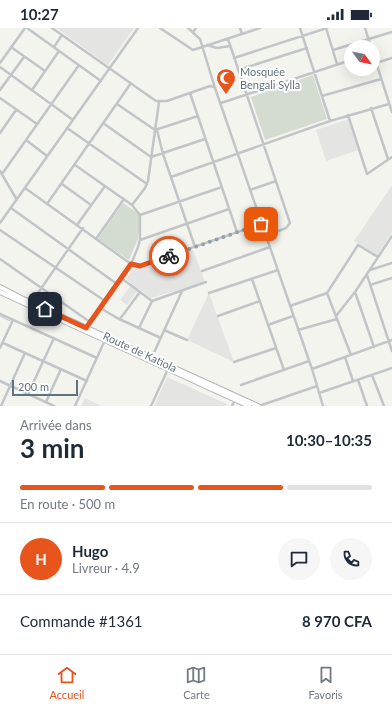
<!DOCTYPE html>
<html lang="fr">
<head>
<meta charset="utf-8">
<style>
	body { margin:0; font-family:Lato,sans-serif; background:#f6f6f7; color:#1f2937; height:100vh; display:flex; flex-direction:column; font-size:15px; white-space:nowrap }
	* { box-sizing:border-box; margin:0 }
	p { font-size:13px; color:#747a83 }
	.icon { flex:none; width:22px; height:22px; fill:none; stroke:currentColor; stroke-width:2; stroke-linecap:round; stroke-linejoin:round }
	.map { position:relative; height:378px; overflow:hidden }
	.sheet { display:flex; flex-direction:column; background:#fff; flex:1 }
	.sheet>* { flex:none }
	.needle { width:26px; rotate:123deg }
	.fabs { position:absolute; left:344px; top:12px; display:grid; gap:8px }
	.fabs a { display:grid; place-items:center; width:36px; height:36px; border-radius:50%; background:#fff; box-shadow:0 4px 16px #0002; font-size:20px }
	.scale { position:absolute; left:12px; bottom:10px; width:66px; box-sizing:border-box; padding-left:4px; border:2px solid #627281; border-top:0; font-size:11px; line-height:14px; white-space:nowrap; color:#627281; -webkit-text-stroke:3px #fff; paint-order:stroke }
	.pin { position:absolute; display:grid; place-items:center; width:34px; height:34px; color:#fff; margin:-17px; border-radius:8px; box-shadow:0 2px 6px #0006 }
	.courier { position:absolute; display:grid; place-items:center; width:40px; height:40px; margin:-20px; border:3px solid #e7541c; border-radius:50%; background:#fff; color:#222; box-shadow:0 1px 5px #0007 }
	.overview em { font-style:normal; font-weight:700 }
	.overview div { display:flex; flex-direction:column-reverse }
	.overview { display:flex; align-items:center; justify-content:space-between; height:68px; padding:0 20px }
	h1 { font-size:26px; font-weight:700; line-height:30px }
	.bar { display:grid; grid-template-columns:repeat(4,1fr); gap:6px 4px; align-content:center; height:48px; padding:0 20px }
	.bar i { height:5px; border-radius:3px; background:#e0e1e3 }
	.bar .active { background:#e7541c }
	.bar p { grid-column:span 4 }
	.line { display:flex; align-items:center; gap:10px; padding:0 20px; border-top:1px solid #e0e1e3 }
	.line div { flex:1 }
	.round { display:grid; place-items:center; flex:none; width:42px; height:42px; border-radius:21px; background:#f6f6f7 }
	.status { display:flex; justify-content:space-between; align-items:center; height:28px; padding:0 20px; background:#fff; direction:ltr }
	.status svg { height:11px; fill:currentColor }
	.menu { display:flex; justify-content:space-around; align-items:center; height:56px; border-top:1px solid #e0e1e3; background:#fff; font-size:11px; color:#747a83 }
	.menu a { display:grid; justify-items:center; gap:2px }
	.menu .active { color:#e7541c }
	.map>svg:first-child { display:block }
	.built { fill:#e4e5e3 }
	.green { fill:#d4dbd0 }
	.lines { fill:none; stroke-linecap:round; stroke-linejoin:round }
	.stream { stroke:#bcc7cc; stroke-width:1 }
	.highway-casing { stroke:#b4b7ba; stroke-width:6 }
	.minor { stroke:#c1c5c8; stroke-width:2.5 }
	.highway { stroke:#fff; stroke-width:4 }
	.done { stroke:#95a0a8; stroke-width:4; stroke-dasharray:0 7.2 }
	.route { stroke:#e7541c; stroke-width:5 }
	.labels { text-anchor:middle; stroke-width:4; stroke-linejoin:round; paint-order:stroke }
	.poi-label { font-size:11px; fill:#627281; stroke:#fff; text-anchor:start }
	.street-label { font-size:11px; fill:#627281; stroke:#fff }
</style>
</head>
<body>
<div class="status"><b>10:27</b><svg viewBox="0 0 49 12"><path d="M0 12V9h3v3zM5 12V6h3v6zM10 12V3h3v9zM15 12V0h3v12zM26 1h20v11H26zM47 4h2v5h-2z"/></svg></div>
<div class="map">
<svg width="392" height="378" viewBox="0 0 392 378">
	<rect width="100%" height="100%" fill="#f4f4ef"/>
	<!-- built -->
	<path class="built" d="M56 0H134L108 37Z
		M348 91 358 122 326 133 316 102Z
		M392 157V204L377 228 354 213Z
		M193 222 205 254 151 270 139 261 127 277 120 272 132 256 126 251 132 242Z
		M209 265 234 334 187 312Z
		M167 349 227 376 226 378H154Z
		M85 370 102 378H81Z"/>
	<!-- green -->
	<path class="green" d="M313 47 327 91 265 112 251 69Z
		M123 175 141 187 138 211 129 232 98 211Z"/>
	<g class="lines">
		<!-- stream -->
		<path class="stream" d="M0 288 10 293"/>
		<!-- highway casing -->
		<g class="highway-casing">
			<path id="highway" d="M0 259 21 270 258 378
				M0 264 249 378"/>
		</g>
		<!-- minor -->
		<path class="minor" d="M27 0 101 53
			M52 0 156 73H167L210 58 214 59
			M160 0 193 22 260 0
			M188 0 200 11 215 60 312 341 323 378
			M240 0 242 6
			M300 0 330 93
			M326 0 337 36
			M365 0 371 19
			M193 4 196 0
			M228 11 290 195 286 200 266 208
			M207 17 217 20 230 18
			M11 19 45 43
			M54 19 62 7
			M333 22 392 4
			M373 25 392 84
			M234 30 327 0
			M0 35 25 0
			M376 35 392 30
			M0 39 73 92
			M238 42 307 20
			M0 62 24 29
			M32 62 59 23
			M190 65 237 204
			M322 68 381 51
			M0 70 37 96
			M221 75 351 32
			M117 76 155 102 198 88
			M371 80 388 131
			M348 87 367 146 392 129
			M103 95 151 129 205 111
			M67 100 147 156
			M157 102 163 126 195 219
			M0 105 16 82
			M26 112 47 128
			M75 137 132 177 140 187V212L138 219 131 236 86 300
			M0 143 17 172
			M2 146 79 37
			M171 149 330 93 389 76
			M62 156 91 177
			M25 160 131 236 138 238 261 196
			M250 162 276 153
			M47 176 131 55
			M132 177 145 160 148 153 159 74
			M11 180 117 256
			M140 187 222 159
			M0 195 138 0
			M77 197 105 158
			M0 202 105 273
			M96 211 124 171
			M140 212 229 181
			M0 231 90 294
			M370 242 392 235
			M202 243 270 219
			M367 247 392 323
			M121 250 152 273
			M252 251 284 342
			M370 257 392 250
			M355 264 374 319
			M209 265 278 242
			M327 265 351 327
			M31 275 83 200
			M290 278 327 265 358 217 378 229
			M100 280 119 291 161 310
			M0 286 97 330
			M218 288 260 273
			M336 288 355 264 392 208
			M120 291 140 264
			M268 297 293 288
			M139 300 152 273 206 254
			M164 302 187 312
			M298 302 337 291
			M3 315 87 353
			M0 320 13 292
			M152 329 182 263
			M345 329 353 353
			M234 334 276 320
			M312 341 392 312
			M372 347 384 378
			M358 352 367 378
			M0 353 54 378
			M241 357 309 333
			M319 365 392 340
			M28 366 54 310
			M46 374 61 341
			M1 378 25 325
			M75 378 105 312
			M151 378 168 341
			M232 378 235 372
			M259 378 317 358"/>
		<!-- highway -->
		<use href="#highway" class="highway"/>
	</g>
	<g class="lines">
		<!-- done -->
		<path class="done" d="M169 228 261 196"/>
		<!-- route -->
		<path class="route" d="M45 281 86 300 131 236 140 238 169 228"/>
	</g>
	<!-- icons -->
	<defs>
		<g id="mosque-pin" transform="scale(1)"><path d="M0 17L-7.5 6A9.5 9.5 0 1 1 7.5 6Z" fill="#e7541c" stroke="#fff"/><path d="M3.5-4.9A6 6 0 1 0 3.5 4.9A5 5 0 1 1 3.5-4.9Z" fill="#fff"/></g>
	</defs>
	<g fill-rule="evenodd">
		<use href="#mosque-pin" x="226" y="50"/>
	</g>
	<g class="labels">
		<!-- poi labels -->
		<g class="poi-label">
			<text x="240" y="48">Mosquée<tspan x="240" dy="13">Bengali Sylla</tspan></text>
		</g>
		<!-- street labels -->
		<g class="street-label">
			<text transform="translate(140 324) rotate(25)" y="4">Route de Katiola</text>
		</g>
	</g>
</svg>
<div class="fabs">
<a><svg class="needle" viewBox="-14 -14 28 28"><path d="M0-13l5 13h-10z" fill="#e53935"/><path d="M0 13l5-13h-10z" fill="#747a83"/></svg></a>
</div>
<div class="scale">200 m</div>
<div class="pin" style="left:261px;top:196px;background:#ea580c"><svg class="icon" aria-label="bag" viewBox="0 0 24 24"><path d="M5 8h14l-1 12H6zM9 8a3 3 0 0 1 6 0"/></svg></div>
<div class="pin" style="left:45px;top:281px;background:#1f2937"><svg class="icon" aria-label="home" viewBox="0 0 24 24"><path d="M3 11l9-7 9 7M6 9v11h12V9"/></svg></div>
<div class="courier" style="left:169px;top:228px"><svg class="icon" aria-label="bike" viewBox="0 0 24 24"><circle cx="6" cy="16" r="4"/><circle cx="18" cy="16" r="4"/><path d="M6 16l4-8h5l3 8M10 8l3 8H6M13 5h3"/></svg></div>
</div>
<section class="sheet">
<div class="overview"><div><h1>3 min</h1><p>Arrivée dans</p></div><em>10:30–10:35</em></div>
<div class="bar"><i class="active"></i><i class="active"></i><i class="active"></i><i></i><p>En route · 500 m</p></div>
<div class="line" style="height:72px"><b class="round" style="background:#e7541c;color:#fff">H</b><div><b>Hugo</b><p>Livreur · 4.9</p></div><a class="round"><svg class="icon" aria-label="chat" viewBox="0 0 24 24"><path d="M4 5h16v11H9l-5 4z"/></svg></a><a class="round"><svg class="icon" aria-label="phone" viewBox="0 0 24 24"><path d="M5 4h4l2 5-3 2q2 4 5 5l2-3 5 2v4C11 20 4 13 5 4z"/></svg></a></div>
<div class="line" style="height:52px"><div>Commande #1361</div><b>8 970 CFA</b></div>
</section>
<nav class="menu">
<a class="active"><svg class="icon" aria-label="home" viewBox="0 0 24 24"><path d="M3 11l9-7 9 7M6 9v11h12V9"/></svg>Accueil</a>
<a><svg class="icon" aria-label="map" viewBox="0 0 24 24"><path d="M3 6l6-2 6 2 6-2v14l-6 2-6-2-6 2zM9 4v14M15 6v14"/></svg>Carte</a>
<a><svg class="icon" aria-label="saved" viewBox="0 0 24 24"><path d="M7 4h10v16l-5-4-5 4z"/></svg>Favoris</a>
</nav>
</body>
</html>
